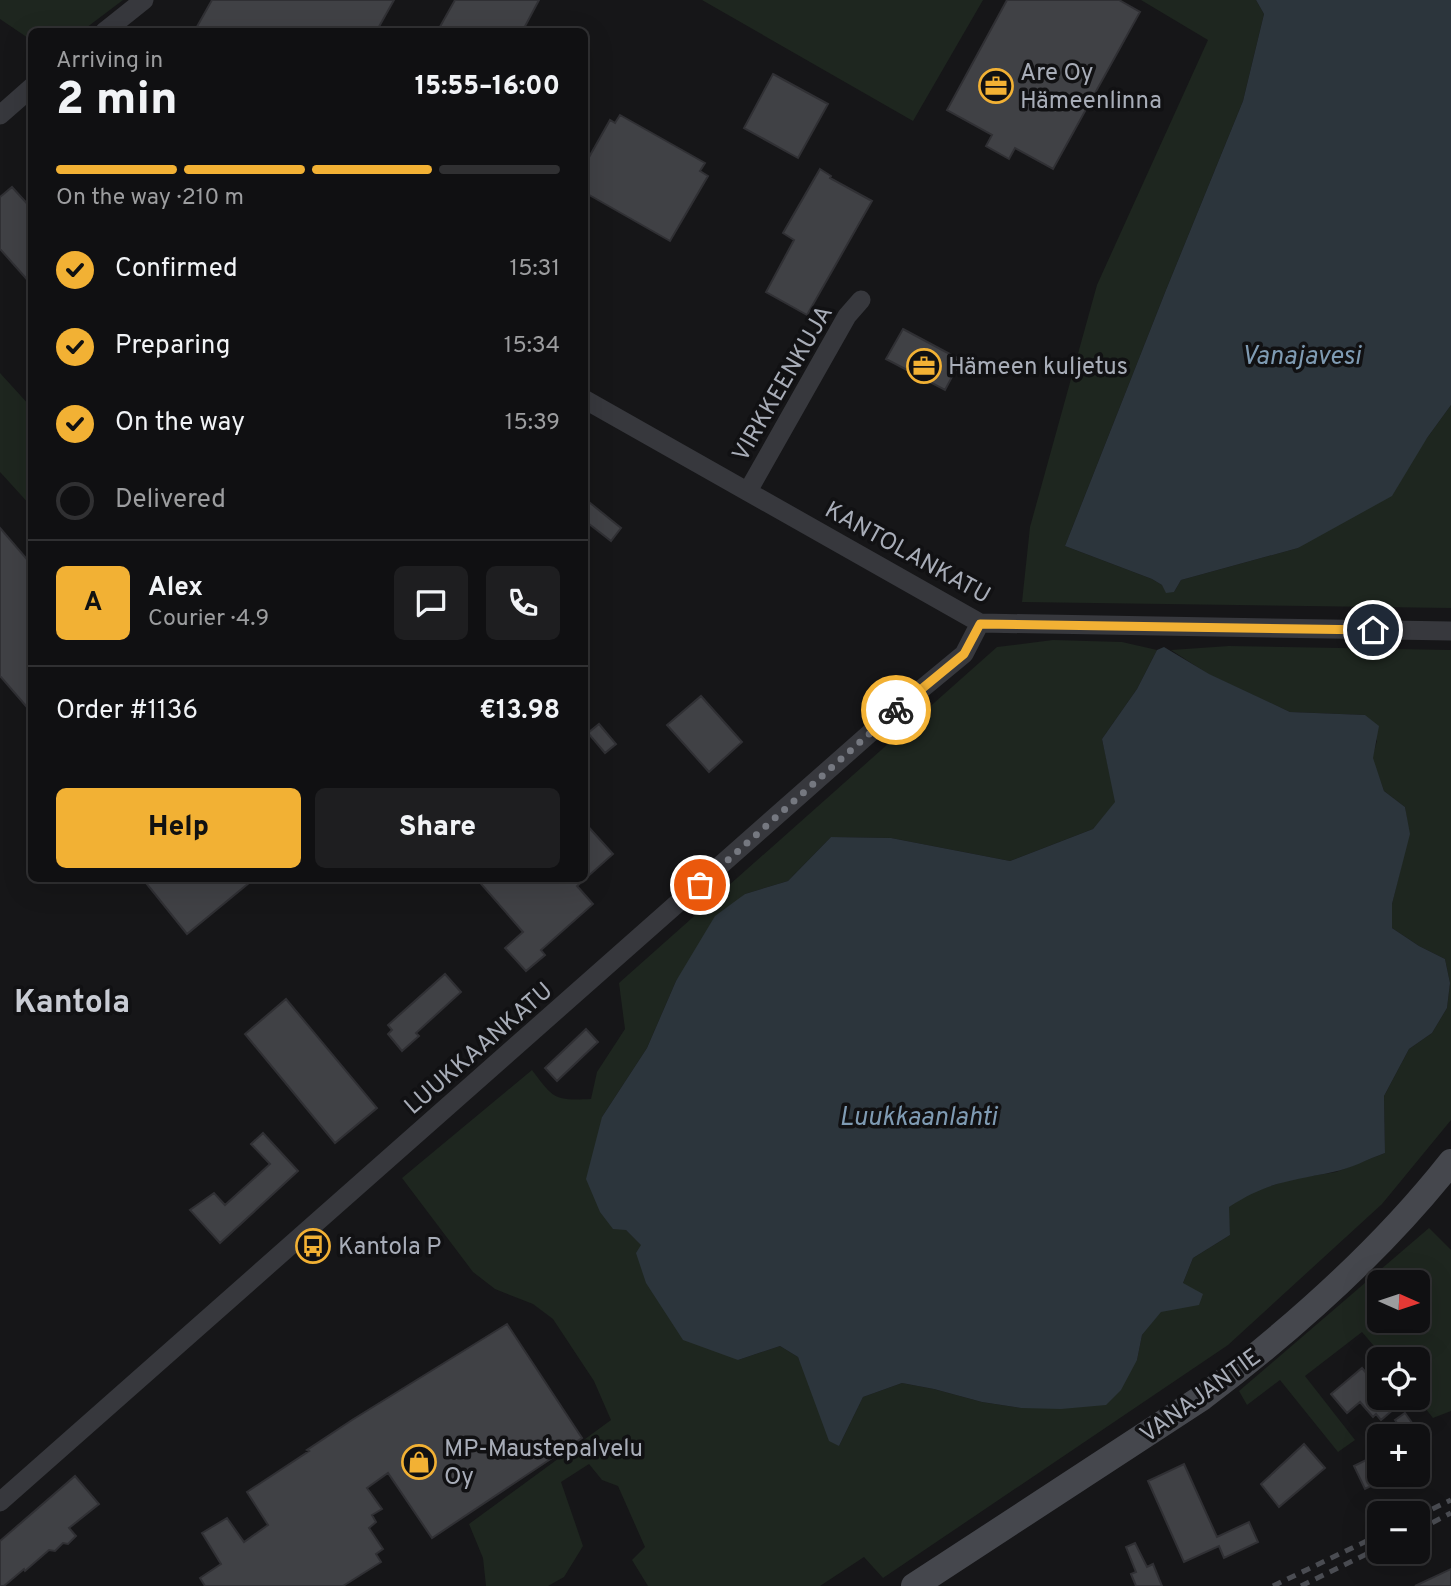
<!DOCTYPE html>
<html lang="en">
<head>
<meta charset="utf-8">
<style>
	body { margin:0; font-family:Overpass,sans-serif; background:#1e1e20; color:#f1f3f6; height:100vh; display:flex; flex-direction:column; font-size:26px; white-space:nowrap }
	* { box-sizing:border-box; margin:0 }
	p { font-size:23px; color:#9c9d9f }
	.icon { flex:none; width:38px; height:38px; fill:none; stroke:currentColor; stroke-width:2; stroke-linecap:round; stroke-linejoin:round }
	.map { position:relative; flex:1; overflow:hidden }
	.drawer { position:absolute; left:28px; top:28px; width:560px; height:854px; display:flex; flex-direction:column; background:#101012; border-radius:10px; box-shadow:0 7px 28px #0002,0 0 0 2px #303032 }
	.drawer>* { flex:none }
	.needle { width:46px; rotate:93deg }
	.tools { position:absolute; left:1367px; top:1270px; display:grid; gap:14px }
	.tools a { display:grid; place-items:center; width:63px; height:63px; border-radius:10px; background:#101012; box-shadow:0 7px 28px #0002,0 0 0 2px #303032; font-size:35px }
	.pin { position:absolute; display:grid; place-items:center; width:60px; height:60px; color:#fff; margin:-30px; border:4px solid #fff; border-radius:50%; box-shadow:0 2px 7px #0007 }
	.courier { position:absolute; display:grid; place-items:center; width:70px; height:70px; margin:-35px; border:5px solid #f2b134; border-radius:50%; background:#fff; color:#222; box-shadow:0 2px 9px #0007 }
	.headline em { font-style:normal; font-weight:800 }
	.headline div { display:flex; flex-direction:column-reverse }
	.headline { display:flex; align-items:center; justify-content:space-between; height:119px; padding:0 28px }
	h1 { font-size:46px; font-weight:800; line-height:52px }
	.bar { display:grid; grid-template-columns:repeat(4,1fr); gap:10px 7px; align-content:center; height:84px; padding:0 28px }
	.bar i { height:9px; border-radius:5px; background:#303032 }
	.bar .selected { background:#f2b134 }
	.bar p { grid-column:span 4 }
	.line { display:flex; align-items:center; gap:18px; padding:0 28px; border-top:2px solid #303032 }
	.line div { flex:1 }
	.round { display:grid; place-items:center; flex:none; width:74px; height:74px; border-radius:10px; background:#1e1e20 }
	ol { padding:0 28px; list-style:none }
	li { display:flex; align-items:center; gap:21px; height:77px }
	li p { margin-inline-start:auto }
	li .icon { padding:7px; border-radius:50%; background:#f2b134; color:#111; stroke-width:4 }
	li:last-child { color:#9c9d9f }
	li i { width:38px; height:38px; border:4px solid #303032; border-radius:50% }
	.cta { display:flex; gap:14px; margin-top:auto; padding:14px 28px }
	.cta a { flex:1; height:80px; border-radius:10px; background:#f2b134; color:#111; font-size:28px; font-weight:800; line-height:80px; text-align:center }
	.cta a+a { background:#1e1e20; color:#f1f3f6 }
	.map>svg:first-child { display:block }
	.green { fill:#1e261f; fill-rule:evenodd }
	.water { fill:#2c353c }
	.building { fill:#404145; stroke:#303034; stroke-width:2 }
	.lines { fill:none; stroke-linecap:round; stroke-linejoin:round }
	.street { stroke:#37383d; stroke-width:19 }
	.secondary { stroke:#45474d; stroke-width:26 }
	.rail { stroke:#4a4c52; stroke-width:5; stroke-dasharray:9 7; stroke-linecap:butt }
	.done { stroke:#757880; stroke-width:7; stroke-dasharray:0 12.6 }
	.route { stroke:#f2b134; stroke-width:9 }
	.labels { text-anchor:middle; stroke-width:7; stroke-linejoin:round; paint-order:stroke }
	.poi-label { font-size:24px; fill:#a8adb8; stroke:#111113; text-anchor:start }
	.street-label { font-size:24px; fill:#a8adb8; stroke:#111113 }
	.water-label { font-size:26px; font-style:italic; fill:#7f9bb3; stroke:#111113 }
	.district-label { font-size:32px; font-weight:bold; fill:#c9ccd4; stroke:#111113 }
</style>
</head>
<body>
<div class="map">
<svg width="1451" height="1586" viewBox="0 0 1451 1586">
	<rect width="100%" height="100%" fill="#161618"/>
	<!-- green -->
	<path class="green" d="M0 0H123L82 31 32 32 31 40 0 19Z
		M702 0H983L913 121Z
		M1141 0H1256L1264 14 1243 101 1166 290 1065 546 1152 579 1174 592 1181 580 1298 548 1427 438 1451 405V608L1022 602 1030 527 1097 285 1208 40Z
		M0 373 31 407V506L0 472Z
		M1053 640 1122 642 1157 650 1137 689 1102 739 1116 802 1093 829 1010 861 891 838 831 837 788 881 745 894 676 981 647 1048 602 1117 626 1230 642 1245 738 1360 780 1346 798 1357 839 1446 863 1397 902 1383 934 1389 982 1402 1021 1408 1137 1360 1142 1335 1183 1283 1193 1258 1230 1235 1228 1207 1252 1192 1292 1179 1336 1172 1385 1153 1384 1096 1409 1049 1432 1033 1447 1008 1450 983 1445 959 1419 946 1392 928V904L1409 834 1405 807 1384 791 1372 758 1377 741 1365 715 1290 712 1208 674 1171 650 1229 646 1451 650V1120L1382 1204 1228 1345 883 1578 864 1557 820 1586H648L632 1560 645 1547 618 1486 602 1480 589 1464 561 1482 583 1546 564 1577 548 1586H486L483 1558 469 1524 611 1420 594 1381 553 1319 533 1304 495 1289 473 1272 402 1178 532 1070C553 1098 554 1101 591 1099L597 1072 625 1029 619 983 997 647Z
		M1429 1228 1451 1250V1411L1433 1418 1417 1398 1418 1360H1386L1362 1332 1305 1376 1355 1440 1338 1452 1280 1380 1247 1405 1239 1391ZM1379 1283H1418V1321H1379Z"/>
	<!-- water -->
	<path class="water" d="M1256 0H1451V405L1427 438 1392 496 1298 548 1181 580 1174 592 1166 593 1162 585 1152 579 1065 546 1166 290 1243 101 1264 14Z
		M1164 647 1209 674 1290 712 1365 715 1379 726 1373 758 1384 791 1405 807 1410 834 1392 904V928L1419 946 1445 959 1450 983 1447 1008 1432 1033 1409 1049 1384 1096 1385 1153C1368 1159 1350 1169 1333 1172 1290 1181 1267 1182 1229 1207L1230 1235 1193 1258 1183 1283 1203 1294 1199 1305 1161 1312 1142 1335 1137 1360 1121 1390 1106 1405 1061 1409 1021 1408 982 1402 934 1389 902 1383 863 1397 839 1446 829 1441 798 1357 780 1346 738 1360 683 1340 646 1283 636 1253 641 1245 626 1230 613 1229 600 1212 586 1179 602 1117 647 1048 676 981 715 916 745 894 788 881 831 837 891 838 1010 861 1093 829 1115 802 1102 739 1137 689 1157 650Z"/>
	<!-- building -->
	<path class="building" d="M212 0H394L376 32H194Z
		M455 0H539L522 32H437Z
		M1007 0H1119L1140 12 1053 169 1015 148 1009 159 986 146 992 135 947 110Z
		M773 74 828 104 798 158 744 128Z
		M620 115 705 163 700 171 708 176 670 241 584 192V166L610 120 615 123Z
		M820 169 831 176 830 178 872 201 807 315 766 292 794 240 783 233Z
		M12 187 32 209V285L0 249V197Z
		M903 329 961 360 945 390 886 359Z
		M584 498 621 528 611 541 584 520Z
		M0 528 32 565V713L0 676Z
		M701 696 742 742 709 772 667 725Z
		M599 724 616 744 605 753 588 733Z
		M584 822 613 854 577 886 593 904 541 950 545 955 526 971 505 948 523 932 476 878H584Z
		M142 878H255L187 934Z
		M445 974 461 992 416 1033 419 1036 402 1051 388 1034 392 1030 388 1025Z
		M286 999 377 1108 335 1143 245 1034Z
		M586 1029 598 1042 557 1081 545 1068Z
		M263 1133 298 1171 220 1243 190 1210 214 1193 225 1205 270 1164 251 1144Z
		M507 1324 582 1438 432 1538 388 1473 367 1488 382 1509 372 1515 376 1522 369 1528 383 1549 376 1554 381 1562 343 1586H205L200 1578 221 1564 202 1533 227 1518 244 1542 268 1525 247 1492 309 1451 307 1450 352 1420Z
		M1362 1368 1379 1388V1398H1387L1395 1408 1381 1420 1376 1414 1373 1417 1360 1402 1347 1413 1331 1394Z
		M1405 1413 1422 1437H1407L1395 1420Z
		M1304 1444 1325 1468 1279 1507 1261 1484Z
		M1374 1456 1379 1467V1475H1383L1385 1479 1365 1489 1354 1466Z
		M1184 1464 1217 1537 1249 1522 1258 1542 1224 1558 1219 1546 1184 1562 1148 1481Z
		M75 1476 99 1504 69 1528 76 1536 68 1544 63 1543 55 1551 49 1550 25 1571 24 1569 4 1586H0V1541Z
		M1135 1543 1147 1567 1153 1564 1162 1586H1136L1131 1574 1136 1572 1126 1547Z
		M1451 1569V1586H1415Z"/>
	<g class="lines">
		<!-- street -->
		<path class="street" d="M104 32 144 0
			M0 115 32 87
			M584 399 980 623 1451 631
			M748 491 847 316 861 300
			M0 1502 895 711 964 654 980 623"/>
		<!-- secondary -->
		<path class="secondary" d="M914 1586 1203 1397C1294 1328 1380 1252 1451 1162"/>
		<!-- rail -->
		<path class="rail" d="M1418 1516 1451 1500
			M1418 1530 1451 1513
			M1273 1586 1379 1535
			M1301 1586 1379 1548"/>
	</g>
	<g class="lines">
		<!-- done -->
		<path class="done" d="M700 885 896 710"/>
		<!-- route -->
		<path class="route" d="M896 710 964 654 980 624 1373 630"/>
	</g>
	<!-- icons -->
	<defs>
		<g id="office-ring" transform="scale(1.75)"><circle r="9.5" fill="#111113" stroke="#f2b134" stroke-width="1.5"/><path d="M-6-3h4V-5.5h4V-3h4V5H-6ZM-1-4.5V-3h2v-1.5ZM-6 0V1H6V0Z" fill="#f2b134"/></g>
		<g id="bus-ring" transform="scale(1.75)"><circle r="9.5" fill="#111113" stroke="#f2b134" stroke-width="1.5"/><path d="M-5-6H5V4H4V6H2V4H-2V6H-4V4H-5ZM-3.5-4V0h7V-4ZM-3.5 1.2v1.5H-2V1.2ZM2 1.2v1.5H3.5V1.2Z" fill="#f2b134"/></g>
		<g id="shop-ring" transform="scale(1.75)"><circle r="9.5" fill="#111113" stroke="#f2b134" stroke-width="1.5"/><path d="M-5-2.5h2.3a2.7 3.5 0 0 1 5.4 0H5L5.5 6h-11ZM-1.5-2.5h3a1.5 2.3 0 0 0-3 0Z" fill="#f2b134"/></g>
	</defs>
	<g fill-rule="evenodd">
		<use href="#office-ring" x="996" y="86"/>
		<use href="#office-ring" x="924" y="366"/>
		<use href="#bus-ring" x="313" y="1246"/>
		<use href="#shop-ring" x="419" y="1462"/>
	</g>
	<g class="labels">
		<!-- poi labels -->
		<g class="poi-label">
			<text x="1020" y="80">Are Oy<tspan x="1020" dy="28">Hämeenlinna</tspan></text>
			<text x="948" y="374">Hämeen kuljetus</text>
			<text x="338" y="1254">Kantola P</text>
			<text x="444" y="1456">MP-Maustepalvelu<tspan x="444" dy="28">Oy</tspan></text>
		</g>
		<!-- street labels -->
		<g class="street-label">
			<text transform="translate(782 383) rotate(-60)" y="8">VIRKKEENKUJA</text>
			<text transform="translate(908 552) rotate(29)" y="8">KANTOLANKATU</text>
			<text transform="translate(478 1048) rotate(-41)" y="8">LUUKKAANKATU</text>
			<text transform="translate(1200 1395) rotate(-36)" y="8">VANAJANTIE</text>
		</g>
		<!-- water labels -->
		<g class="water-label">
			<text x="1301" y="364">Vanajavesi</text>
			<text x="918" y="1125">Luukkaanlahti</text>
		</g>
		<!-- district labels -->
		<g class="district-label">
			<text x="72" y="1012">Kantola</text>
		</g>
	</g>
</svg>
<div class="tools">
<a><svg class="needle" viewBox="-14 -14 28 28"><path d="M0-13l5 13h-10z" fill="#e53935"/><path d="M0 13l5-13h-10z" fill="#9c9d9f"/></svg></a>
<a><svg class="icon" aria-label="locate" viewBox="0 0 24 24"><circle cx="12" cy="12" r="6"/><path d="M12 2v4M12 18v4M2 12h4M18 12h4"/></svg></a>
<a>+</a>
<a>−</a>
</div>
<div class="pin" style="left:700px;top:885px;background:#ea580c"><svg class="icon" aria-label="bag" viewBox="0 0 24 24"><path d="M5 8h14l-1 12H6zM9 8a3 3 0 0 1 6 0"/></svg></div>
<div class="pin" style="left:1373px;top:630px;background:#1f2937"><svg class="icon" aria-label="home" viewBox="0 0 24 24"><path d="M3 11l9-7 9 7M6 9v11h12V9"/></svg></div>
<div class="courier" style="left:896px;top:710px"><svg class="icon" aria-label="bike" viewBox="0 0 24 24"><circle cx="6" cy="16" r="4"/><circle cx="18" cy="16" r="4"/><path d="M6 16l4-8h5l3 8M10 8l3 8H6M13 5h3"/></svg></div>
<section class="drawer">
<div class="headline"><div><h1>2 min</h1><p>Arriving in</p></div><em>15:55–16:00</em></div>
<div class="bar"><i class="selected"></i><i class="selected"></i><i class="selected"></i><i></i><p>On the way · 210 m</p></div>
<ol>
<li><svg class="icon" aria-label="check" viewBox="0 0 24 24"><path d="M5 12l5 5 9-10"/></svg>Confirmed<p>15:31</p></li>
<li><svg class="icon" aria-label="check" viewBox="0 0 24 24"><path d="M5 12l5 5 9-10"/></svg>Preparing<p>15:34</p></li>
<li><svg class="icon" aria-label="check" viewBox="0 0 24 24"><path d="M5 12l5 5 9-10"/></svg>On the way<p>15:39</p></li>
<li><i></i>Delivered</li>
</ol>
<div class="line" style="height:126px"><b class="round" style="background:#f2b134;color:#111">A</b><div><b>Alex</b><p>Courier · 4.9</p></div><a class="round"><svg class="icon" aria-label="chat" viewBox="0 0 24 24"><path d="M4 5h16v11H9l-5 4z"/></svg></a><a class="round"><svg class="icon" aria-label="phone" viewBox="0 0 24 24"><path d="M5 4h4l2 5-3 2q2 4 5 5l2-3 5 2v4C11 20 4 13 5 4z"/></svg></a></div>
<div class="line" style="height:91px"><div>Order #1136</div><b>€13.98</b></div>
<div class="cta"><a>Help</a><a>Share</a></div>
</section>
</div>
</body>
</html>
